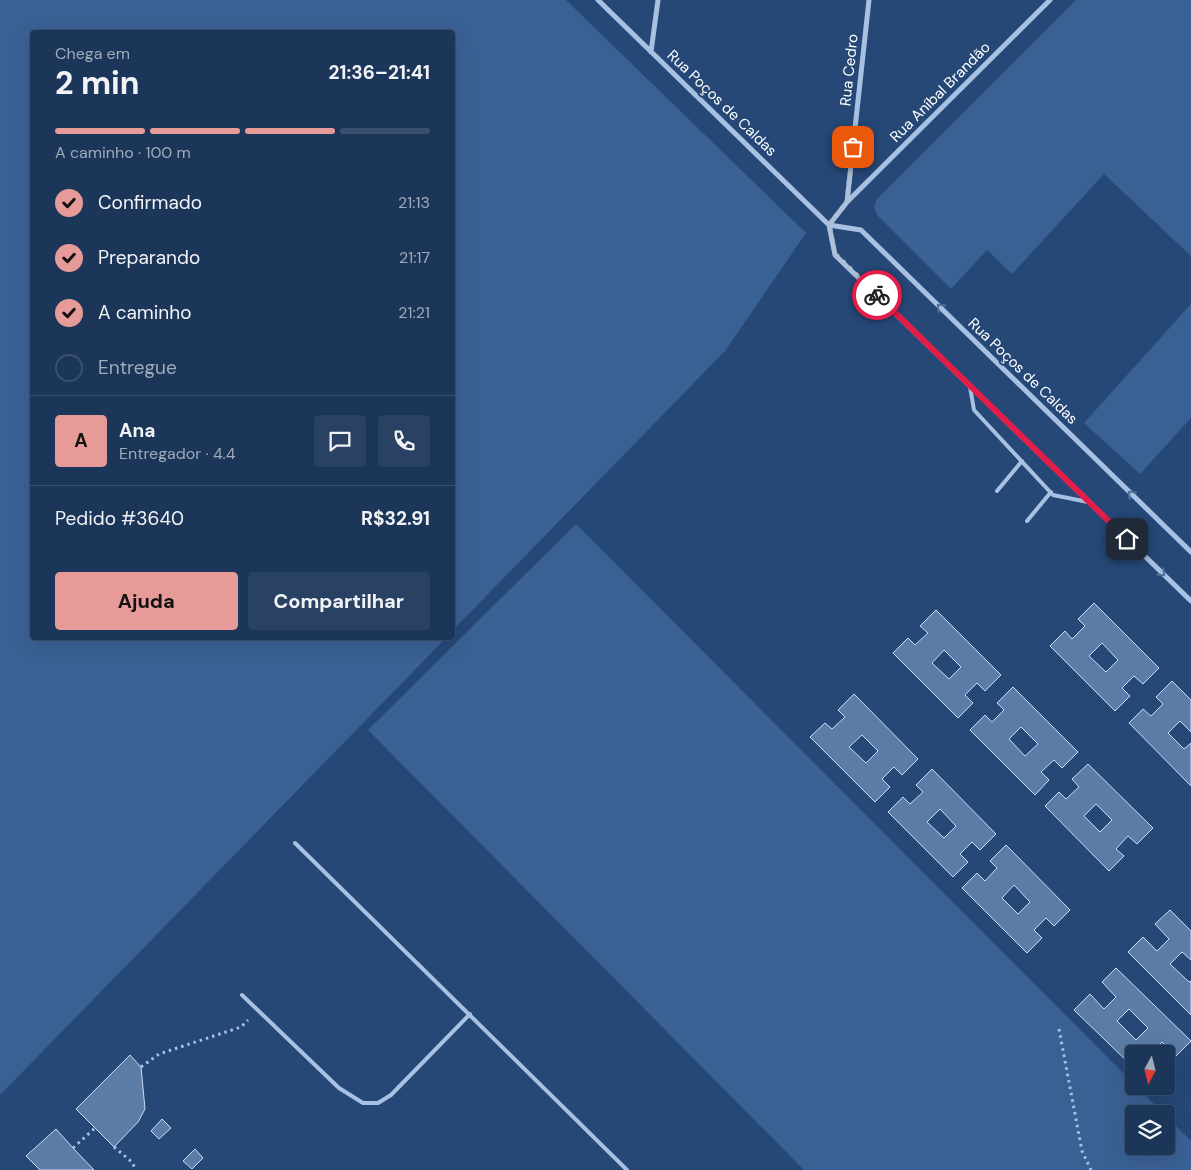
<!DOCTYPE html>
<html lang="pt">
<head>
<meta charset="utf-8">
<style>
	body { margin:0; font-family:"DM Sans",sans-serif; background:#294162; color:#f1f3f6; height:100vh; display:flex; flex-direction:column; font-size:19px; white-space:nowrap }
	* { box-sizing:border-box; margin:0 }
	p { font-size:16px; color:#a0abba }
	.icon { flex:none; width:28px; height:28px; fill:none; stroke:currentColor; stroke-width:2; stroke-linecap:round; stroke-linejoin:round }
	.map { position:relative; flex:1; overflow:hidden }
	.sheet { position:absolute; left:30px; top:30px; width:425px; height:610px; display:flex; flex-direction:column; background:#1c3659; border-radius:5px; box-shadow:0 5px 20px #0002,0 0 0 1px #3a506f }
	.sheet>* { flex:none }
	.needle { width:32px; rotate:187deg }
	.fabs { position:absolute; left:1125px; top:1045px; display:grid; gap:10px }
	.fabs a { display:grid; place-items:center; width:50px; height:50px; border-radius:5px; background:#1c3659; box-shadow:0 5px 20px #0002,0 0 0 1px #3a506f; font-size:25px }
	.pin { position:absolute; display:grid; place-items:center; width:42px; height:42px; color:#fff; margin:-21px; border-radius:10px; box-shadow:0 2px 8px #0006 }
	.courier { position:absolute; display:grid; place-items:center; width:50px; height:50px; margin:-25px; border:4px solid #e11d48; border-radius:50%; background:#fff; color:#222; box-shadow:0 1px 6px #0007 }
	.head em { font-style:normal; font-weight:700 }
	.head div { display:flex; flex-direction:column-reverse }
	.head { display:flex; align-items:center; justify-content:space-between; height:85px; padding:0 25px }
	h1 { font-size:32px; font-weight:700; line-height:38px }
	.bar { display:grid; grid-template-columns:repeat(4,1fr); gap:8px 5px; align-content:center; height:60px; padding:0 25px }
	.bar i { height:6px; border-radius:4px; background:#3a506f }
	.bar .active { background:#e69b98 }
	.bar p { grid-column:span 4 }
	.line { display:flex; align-items:center; gap:12px; padding:0 25px; border-top:1px solid #3a506f }
	.line div { flex:1 }
	.round { display:grid; place-items:center; flex:none; width:52px; height:52px; border-radius:5px; background:#294162 }
	ol { padding:0 25px; list-style:none }
	li { display:flex; align-items:center; gap:15px; height:55px }
	li p { margin-inline-start:auto }
	li .icon { padding:5px; border-radius:50%; background:#e69b98; color:#111; stroke-width:4 }
	li:last-child { color:#a0abba }
	li i { width:28px; height:28px; border:2px solid #3a506f; border-radius:50% }
	.button { display:flex; gap:10px; margin-top:auto; padding:10px 25px }
	.button a { flex:1; height:58px; border-radius:5px; background:#e69b98; color:#111; font-size:20px; font-weight:700; line-height:58px; text-align:center }
	.button a+a { background:#294162; color:#f1f3f6 }
	.map>svg:first-child { display:block }
	.green { fill:#3a6194 }
	.building { fill:#5b7ca6; stroke:#cadcf2; fill-rule:evenodd }
	.lines { fill:none; stroke-linecap:round; stroke-linejoin:round }
	.path { stroke:#a8c1e2; stroke-width:3; stroke-dasharray:2.5 4; stroke-linecap:butt }
	.service { stroke:#a8c1e2; stroke-width:4 }
	.minor { stroke:#a8c1e2; stroke-width:5 }
	.oneway { stroke:#54729c }
	.done { stroke:#b3bfcf; stroke-width:5; stroke-dasharray:0 9 }
	.route { stroke:#e11d48; stroke-width:6 }
	.labels { text-anchor:middle; stroke-width:4; stroke-linejoin:round; paint-order:stroke }
	.street-label { font-size:15px; fill:#fff; stroke:#264877 }
</style>
</head>
<body>
<div class="map">
<svg width="1191" height="1170" viewBox="0 0 1191 1170">
	<rect width="100%" height="100%" fill="#264877"/>
	<!-- green -->
	<path class="green" d="M0 0H566L806 233 725 351 453 630 452 32H32V638H446L0 1095Z
		M1076 0H1191V256L1104 174 1012 274 987 250 951 289 877 215 874 207 877 199Z
		M1191 304V418L1140 474 1084 423Z
		M576 524 1164 1114H1134V1146H1166V1116L1191 1141V1170H804L368 730Z"/>
	<!-- building -->
	<path class="building" d="M1094 603 1159 668 1143 684 1134 676 1122 688 1130 696 1115 711 1050 646 1065 631 1072 639 1085 626 1078 619ZM1102 643 1118 660 1106 672 1089 656Z
		M936 610 1001 675 985 691 977 683 965 695 973 703 958 718 893 653 908 638 915 645 928 633 920 626ZM944 650 961 667 949 679 932 663Z
		M1172 681 1191 700V732L1180 721 1168 733 1184 749 1191 743V786L1129 723 1143 709 1151 716 1163 704 1156 697Z
		M1013 687 1078 752 1062 768 1054 760 1041 772 1049 780 1035 795 970 730 985 715 992 722 1004 710 997 703ZM1021 727 1038 744 1025 756 1009 739Z
		M854 694 918 759 902 775 894 767 882 779 890 787 875 802 810 737 825 723 832 729 845 717 838 710ZM862 735 878 751 866 763 849 747Z
		M1088 764 1153 828 1137 844 1128 836 1116 849 1124 856 1109 871 1045 806 1059 792 1066 799 1079 787 1072 779ZM1096 804 1112 820 1100 832 1084 816Z
		M932 769 996 834 980 850 972 842 960 854 968 862 953 877 888 812 903 797 910 804 923 792 916 785ZM940 809 956 826 944 838 927 822Z
		M1006 845 1070 910 1054 926 1046 918 1034 930 1042 938 1027 953 962 888 977 873 985 881 997 868 990 861ZM1014 885 1030 902 1018 914 1002 898Z
		M1170 910 1191 931V960L1182 952 1170 964 1189 982 1191 981V1015L1128 952 1143 937 1157 951 1169 939 1155 924Z
		M1116 968 1191 1041 1176 1056 1162 1042 1150 1054H1134V1068L1074 1010 1090 994 1104 1009 1116 997 1102 982ZM1129 1009 1148 1028 1136 1040 1117 1021Z
		M130 1055 141 1067 145 1109 138 1122 114 1147 76 1109Z
		M162 1119 171 1128 159 1139 151 1131Z
		M56 1129 73 1148 94 1170H40L26 1156Z
		M195 1149 203 1158 192 1169 183 1161Z"/>
	<g class="lines">
		<!-- path -->
		<path class="path" d="M1059 1029 1082 1151 1091 1170
			M141 1067 159 1054 241 1027 248 1020
			M114 1147 132 1162 136 1170
			M73 1148 95 1128"/>
		<!-- service -->
		<path class="service" d="M970 387 974 410 1053 495 1088 502
			M997 491 1022 461
			M1027 521 1051 492
			M295 843 627 1170
			M242 995 339 1088 363 1103H378L391 1095 470 1014"/>
		<!-- minor -->
		<path class="minor" d="M598 0 829 225 835 255 1191 601
			M651 52 658 0
			M847 202 869 0
			M829 225 861 230 1191 552
			M829 225 847 202 1050 0"/>
	</g>
	<!-- one-way arrows -->
	<defs><path id="oneway-chevron" d="M-2-3.5L2.5 0L-2 3.5" fill="none" stroke-width="1.6" stroke-linecap="round" stroke-linejoin="round" transform="scale(1.25)"/></defs>
	<g class="oneway">
		<use href="#oneway-chevron" transform="translate(940 307) rotate(-136)"/>
		<use href="#oneway-chevron" transform="translate(1131 494) rotate(-136)"/>
		<use href="#oneway-chevron" transform="translate(1162 573) rotate(44)"/>
	</g>
	<g class="lines">
		<!-- done -->
		<path class="done" d="M853 147 847 202 829 225 835 254 877 295"/>
		<!-- route -->
		<path class="route" d="M877 295 1127 539"/>
	</g>
	<g class="labels">
		<!-- street labels -->
		<g class="street-label">
			<text transform="translate(849 70) rotate(-84)" y="5">Rua Cedro</text>
			<text transform="translate(940 92) rotate(-45)" y="5">Rua Aníbal Brandão</text>
			<text transform="translate(722 103) rotate(44)" y="5">Rua Poços de Caldas</text>
			<text transform="translate(1023 371) rotate(44)" y="5">Rua Poços de Caldas</text>
		</g>
	</g>
</svg>
<div class="fabs">
<a><svg class="needle" viewBox="-14 -14 28 28"><path d="M0-13l5 13h-10z" fill="#e53935"/><path d="M0 13l5-13h-10z" fill="#a0abba"/></svg></a>
<a><svg class="icon" aria-label="layers" viewBox="0 0 24 24"><path d="M12 4l9 5-9 5-9-5zM3 14l9 5 9-5"/></svg></a>
</div>
<div class="pin" style="left:853px;top:147px;background:#ea580c"><svg class="icon" aria-label="bag" viewBox="0 0 24 24"><path d="M5 8h14l-1 12H6zM9 8a3 3 0 0 1 6 0"/></svg></div>
<div class="pin" style="left:1127px;top:539px;background:#1f2937"><svg class="icon" aria-label="home" viewBox="0 0 24 24"><path d="M3 11l9-7 9 7M6 9v11h12V9"/></svg></div>
<div class="courier" style="left:877px;top:295px"><svg class="icon" aria-label="bike" viewBox="0 0 24 24"><circle cx="6" cy="16" r="4"/><circle cx="18" cy="16" r="4"/><path d="M6 16l4-8h5l3 8M10 8l3 8H6M13 5h3"/></svg></div>
<section class="sheet">
<div class="head"><div><h1>2 min</h1><p>Chega em</p></div><em>21:36–21:41</em></div>
<div class="bar"><i class="active"></i><i class="active"></i><i class="active"></i><i></i><p>A caminho · 100 m</p></div>
<ol>
<li><svg class="icon" aria-label="check" viewBox="0 0 24 24"><path d="M5 12l5 5 9-10"/></svg>Confirmado<p>21:13</p></li>
<li><svg class="icon" aria-label="check" viewBox="0 0 24 24"><path d="M5 12l5 5 9-10"/></svg>Preparando<p>21:17</p></li>
<li><svg class="icon" aria-label="check" viewBox="0 0 24 24"><path d="M5 12l5 5 9-10"/></svg>A caminho<p>21:21</p></li>
<li><i></i>Entregue</li>
</ol>
<div class="line" style="height:90px"><b class="round" style="background:#e69b98;color:#111">A</b><div><b>Ana</b><p>Entregador · 4.4</p></div><a class="round"><svg class="icon" aria-label="chat" viewBox="0 0 24 24"><path d="M4 5h16v11H9l-5 4z"/></svg></a><a class="round"><svg class="icon" aria-label="phone" viewBox="0 0 24 24"><path d="M5 4h4l2 5-3 2q2 4 5 5l2-3 5 2v4C11 20 4 13 5 4z"/></svg></a></div>
<div class="line" style="height:65px"><div>Pedido #3640</div><b>R$32.91</b></div>
<div class="button"><a>Ajuda</a><a>Compartilhar</a></div>
</section>
</div>
</body>
</html>
